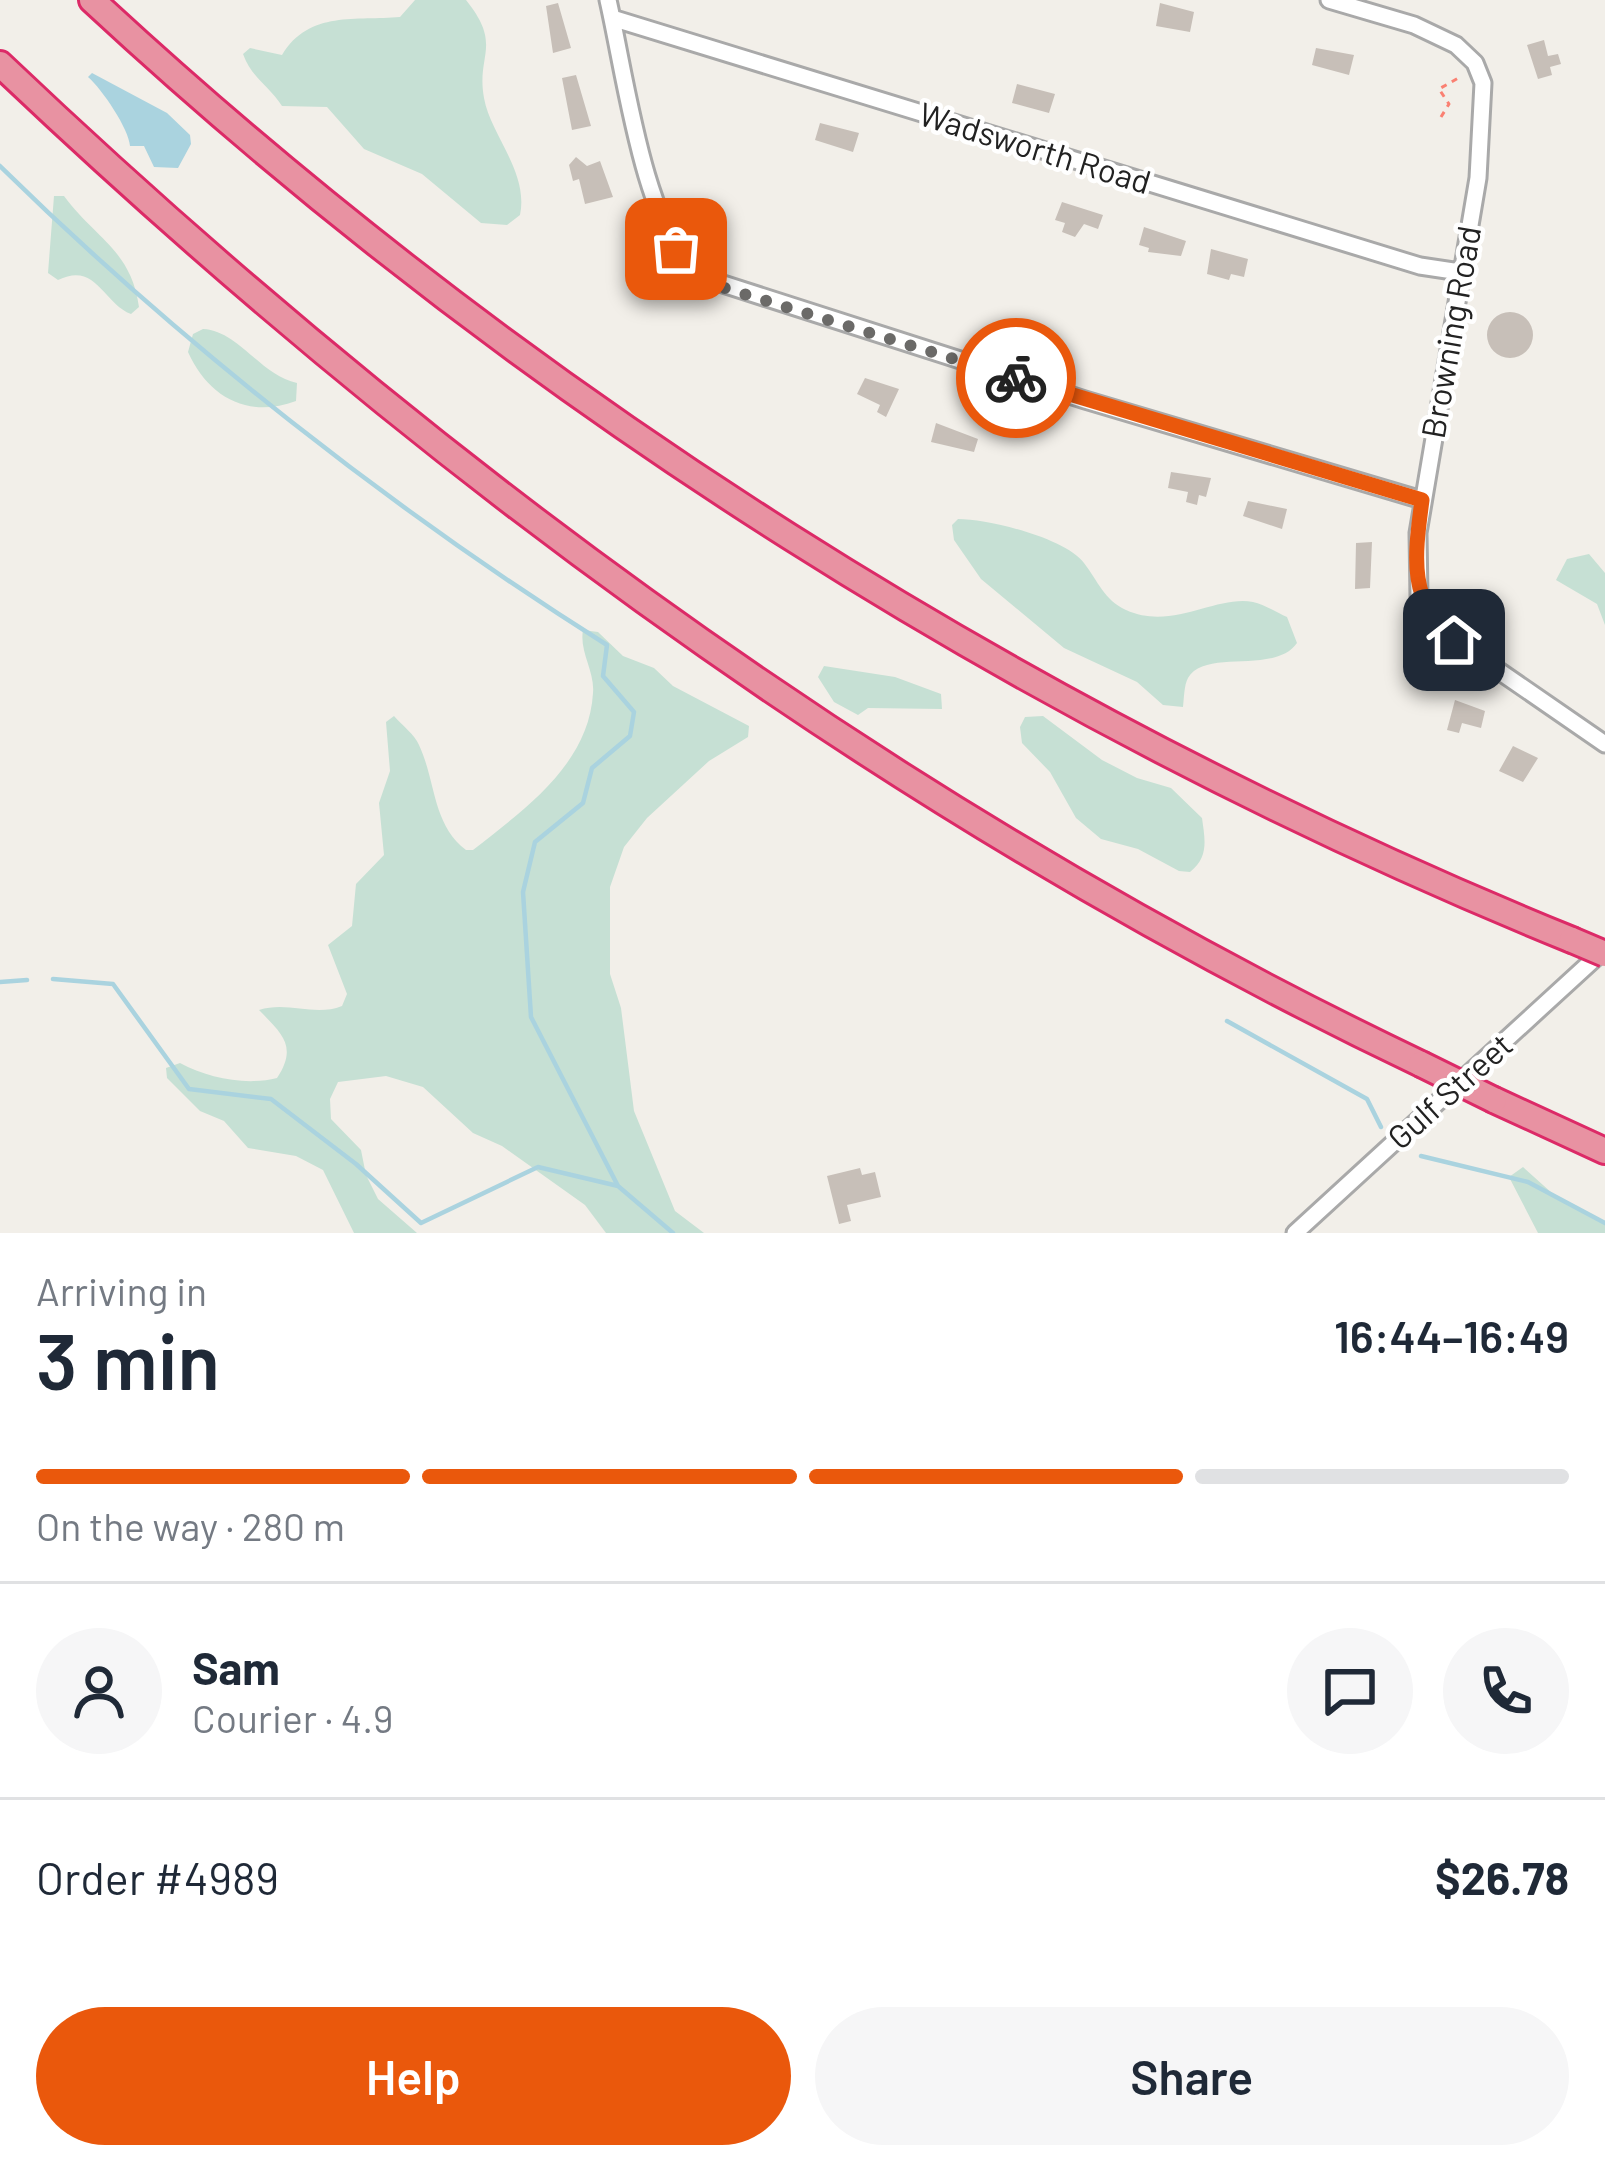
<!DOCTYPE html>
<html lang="en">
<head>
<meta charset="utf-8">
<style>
	body { margin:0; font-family:Barlow,sans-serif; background:#f6f6f7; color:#1f2937; height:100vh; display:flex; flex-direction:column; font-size:45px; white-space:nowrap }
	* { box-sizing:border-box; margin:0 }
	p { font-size:39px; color:#747a83 }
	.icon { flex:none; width:66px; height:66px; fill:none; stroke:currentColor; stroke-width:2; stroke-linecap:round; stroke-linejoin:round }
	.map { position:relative; height:1233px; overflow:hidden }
	.side { display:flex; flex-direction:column; background:#fff; flex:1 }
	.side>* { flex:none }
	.pin { position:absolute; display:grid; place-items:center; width:102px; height:102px; color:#fff; margin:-51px; border-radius:24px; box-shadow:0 6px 18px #0006 }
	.courier { position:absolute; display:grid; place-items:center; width:120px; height:120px; margin:-60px; border:9px solid #ea580c; border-radius:50%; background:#fff; color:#222; box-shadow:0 3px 15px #0007 }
	.summary em { font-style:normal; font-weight:600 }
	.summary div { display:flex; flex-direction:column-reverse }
	.summary { display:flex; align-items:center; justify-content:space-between; height:204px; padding:0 36px }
	h1 { font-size:78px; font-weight:600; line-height:90px }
	.bar { display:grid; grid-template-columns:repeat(4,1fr); gap:18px 12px; align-content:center; height:144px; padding:0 36px }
	.bar i { height:15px; border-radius:9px; background:#e0e1e3 }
	.bar .on { background:#ea580c }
	.bar p { grid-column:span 4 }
	.line { display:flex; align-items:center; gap:30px; padding:0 36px; border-top:3px solid #e0e1e3 }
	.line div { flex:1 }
	.round { display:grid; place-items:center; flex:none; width:126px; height:126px; border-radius:63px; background:#f6f6f7 }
	.primary-button { display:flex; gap:24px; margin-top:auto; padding:24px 36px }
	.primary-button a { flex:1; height:138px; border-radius:72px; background:#ea580c; color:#fff; font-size:48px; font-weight:600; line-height:138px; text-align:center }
	.primary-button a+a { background:#f6f6f7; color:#1f2937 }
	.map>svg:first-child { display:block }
	.wetland { fill:#c6e0d4 }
	.water { fill:#aad3df }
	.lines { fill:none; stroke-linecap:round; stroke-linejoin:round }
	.stream { stroke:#aad3df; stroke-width:4.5 }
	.building { fill:#c7bfb8 }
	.minor-casing { stroke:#a9a9a9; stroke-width:21 }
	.highway-casing { stroke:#dc2a67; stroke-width:30 }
	.path { stroke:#fa8072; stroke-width:3; stroke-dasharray:6 6; stroke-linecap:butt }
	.minor { stroke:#fff; stroke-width:15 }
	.highway { stroke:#e892a2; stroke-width:24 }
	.highway-bridge-casing { stroke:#dc2a67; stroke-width:30; stroke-linecap:butt }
	.highway-bridge { stroke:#e892a2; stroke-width:24 }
	.done { stroke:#6b6a68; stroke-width:12; stroke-dasharray:0 21.6 }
	.route { stroke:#ea580c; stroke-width:15 }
	.labels { text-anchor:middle; stroke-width:9; stroke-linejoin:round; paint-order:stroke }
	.street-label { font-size:33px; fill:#222; stroke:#fff }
</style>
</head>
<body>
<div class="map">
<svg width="1605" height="1233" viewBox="0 0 1605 1233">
	<rect width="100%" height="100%" fill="#f2efe9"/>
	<!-- wetland -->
	<path class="wetland" d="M415 0H466C503 46 476 54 484 98 490 134 529 172 520 215L507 225 481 223 422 174 364 149 327 107 282 106C269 86 251 77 243 54L250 48 282 55C309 10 357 21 400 17Z
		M54 196H64C96 239 131 250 139 307L131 314C103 303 96 261 58 280L48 273Z
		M203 329C239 331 260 375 297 383L296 401C248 419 208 397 188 352L193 334Z
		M958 519C989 519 1065 538 1084 563 1098 581 1104 600 1126 610 1172 631 1216 595 1253 602 1264 604 1277 613 1287 617L1297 643C1275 675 1205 648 1188 678 1184 685 1184 699 1183 707L1163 705 1137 682 1064 648 981 579 954 540 952 525Z
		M1589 554 1605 573V625L1597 604 1556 580 1567 559Z
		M583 630 598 632 623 656 654 668 673 686 749 726 748 737 709 761 647 818 624 847 610 887V974L621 1008 634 1111 675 1211 704 1233H606L585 1205 502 1146 473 1133 423 1087 386 1076 338 1082 330 1099 331 1119 361 1150 366 1175 378 1199 417 1233H354L323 1170 296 1156 248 1148 224 1121 200 1111 167 1078 166 1068 180 1063C208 1078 246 1086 277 1078 298 1046 282 1034 259 1010 288 1001 315 1017 342 1006L347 994 328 945 352 926 356 884 384 855 379 803 390 771 386 722 394 716C402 725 415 735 419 745 436 781 432 824 466 850H473C525 809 589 764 593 693 595 671 579 652 583 630Z
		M824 666 895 677 941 694 942 709 868 708 858 715 834 702 818 677Z
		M1043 716 1102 760 1137 778 1171 788 1202 818C1205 840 1209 857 1190 872L1179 871 1138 849 1101 839 1076 818 1050 772 1022 743 1020 727 1025 717Z
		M1523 1167 1553 1194 1605 1224V1233H1538L1509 1177Z"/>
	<!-- water -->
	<path class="water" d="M92 73 167 113 190 135 191 144 178 168 154 167 144 146H130C129 129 102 89 88 77Z"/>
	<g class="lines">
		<!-- stream -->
		<path class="stream" d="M0 166C179 342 394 511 607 645L603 676 634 712 630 736 592 768 583 803 535 842 523 892 531 1017 618 1186
			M53 979 113 984 189 1089 271 1099 356 1164 421 1223 538 1167 618 1186 673 1233
			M0 982 27 980
			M1227 1021 1367 1099 1381 1127
			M1421 1156 1528 1182 1605 1223"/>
	</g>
	<!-- building -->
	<path class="building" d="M558 3 571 48 553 53 546 6Z
		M1160 3 1194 12 1190 32 1156 26Z
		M1544 40 1548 56 1558 54 1561 64 1550 67 1552 75 1538 79 1527 45Z
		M1316 48 1354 55 1349 75 1312 65Z
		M576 75 591 126 572 130 562 78Z
		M1017 84 1055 94 1049 113 1012 103Z
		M820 123 859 133 853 152 815 140Z
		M576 157 587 166 600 161 613 197 585 204 579 179 573 181 569 165Z
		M1062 202 1103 215 1098 229 1084 224 1075 237 1062 232 1065 223 1055 220Z
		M1144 227 1186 241 1181 256 1148 252 1149 248 1139 245Z
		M1211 249 1248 259 1244 277 1231 274 1229 280 1207 274Z
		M1487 335a23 23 0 1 1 46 0a23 23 0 1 1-46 0Z
		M865 378 899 389 886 417 877 412 880 405 857 394Z
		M936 423 978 439 974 452 931 442Z
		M1171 472 1211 478 1206 497 1199 495 1197 505 1186 502 1188 492 1168 488Z
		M1248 501 1287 509 1282 529 1243 516Z
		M1372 542 1370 588 1355 589 1356 543Z
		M1455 700 1485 711 1481 728 1462 723 1459 733 1447 730Z
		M1513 746 1538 758 1523 782 1499 771Z
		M860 1168 862 1175 875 1172 881 1197 847 1205 851 1221 839 1224 827 1176Z"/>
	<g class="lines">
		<!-- minor casing -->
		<g class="minor-casing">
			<path id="minor" d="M608 0C626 79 642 215 695 275L1085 400 1422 500
				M1329 0 1414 25 1456 45 1475 63 1483 83 1478 178 1418 533 1419 597 1431 619 1454 640 1605 744
				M612 18 1420 266 1460 272
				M1295 1233 1605 949"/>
		</g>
		<!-- highway casing -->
		<g class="highway-casing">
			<path id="highway" d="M92 0C521 398 1029 719 1572 940
				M0 64C423 466 893 812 1421 1064
				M1494 1100 1605 1151"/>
		</g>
		<!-- path -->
		<path class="path" d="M1441 117 1449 104 1439 89 1462 76"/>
		<!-- minor -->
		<use href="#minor" class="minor"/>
		<!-- highway -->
		<use href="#highway" class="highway"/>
		<!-- highway-bridge casing -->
		<g class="highway-bridge-casing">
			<path id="highway-bridge" d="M1572 940 1605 954
				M1421 1064 1494 1100"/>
		</g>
		<!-- highway-bridge -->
		<use href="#highway-bridge" class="highway-bridge"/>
	</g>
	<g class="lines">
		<!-- done -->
		<path class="done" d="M676 249 695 275 718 286 1016 378"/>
		<!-- route -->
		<path class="route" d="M1016 378 1422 500C1415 554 1407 602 1454 640"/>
	</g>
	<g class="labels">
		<!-- street labels -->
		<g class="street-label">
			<text transform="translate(1035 148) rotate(17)" y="12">Wadsworth Road</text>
			<text transform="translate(1451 332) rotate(-80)" y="12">Browning Road</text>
			<text transform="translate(1450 1091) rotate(-42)" y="12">Gulf Street</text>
		</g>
	</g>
</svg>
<div class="pin" style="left:676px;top:249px;background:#ea580c"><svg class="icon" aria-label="bag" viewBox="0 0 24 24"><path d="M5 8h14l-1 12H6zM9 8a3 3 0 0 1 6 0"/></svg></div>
<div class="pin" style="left:1454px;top:640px;background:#1f2937"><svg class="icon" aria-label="home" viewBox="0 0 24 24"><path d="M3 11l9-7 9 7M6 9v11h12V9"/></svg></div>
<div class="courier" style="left:1016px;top:378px"><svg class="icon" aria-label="bike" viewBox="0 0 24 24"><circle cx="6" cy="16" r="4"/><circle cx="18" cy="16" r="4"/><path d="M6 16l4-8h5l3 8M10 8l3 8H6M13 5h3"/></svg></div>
</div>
<section class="side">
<div class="summary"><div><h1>3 min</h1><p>Arriving in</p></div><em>16:44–16:49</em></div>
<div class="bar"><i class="on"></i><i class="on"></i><i class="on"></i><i></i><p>On the way · 280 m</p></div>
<div class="line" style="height:216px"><a class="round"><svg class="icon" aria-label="person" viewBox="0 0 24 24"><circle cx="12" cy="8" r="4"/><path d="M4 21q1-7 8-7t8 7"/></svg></a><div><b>Sam</b><p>Courier · 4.9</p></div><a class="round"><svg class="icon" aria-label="chat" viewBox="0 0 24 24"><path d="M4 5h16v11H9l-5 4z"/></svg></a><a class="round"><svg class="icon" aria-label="phone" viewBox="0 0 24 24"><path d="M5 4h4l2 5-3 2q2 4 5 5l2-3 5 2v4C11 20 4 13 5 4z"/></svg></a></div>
<div class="line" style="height:156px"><div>Order #4989</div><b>$26.78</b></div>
<div class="primary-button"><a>Help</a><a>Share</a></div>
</section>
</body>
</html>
